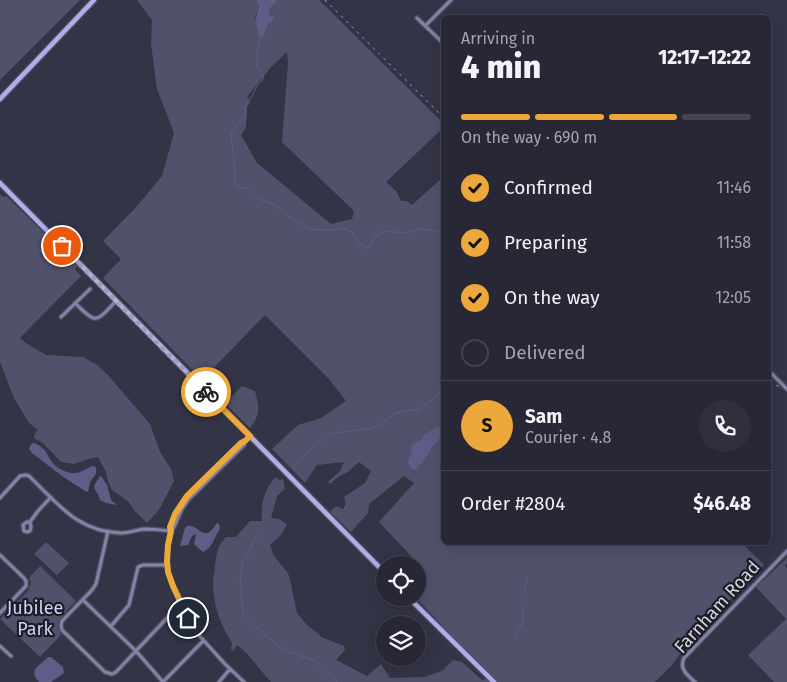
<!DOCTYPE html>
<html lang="en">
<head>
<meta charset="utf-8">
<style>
	body { margin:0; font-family:"Fira Sans",sans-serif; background:#2f2f3d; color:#f1f3f6; height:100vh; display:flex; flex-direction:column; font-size:19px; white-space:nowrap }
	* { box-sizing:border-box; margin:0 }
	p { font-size:16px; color:#a4a5ad }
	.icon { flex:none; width:28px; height:28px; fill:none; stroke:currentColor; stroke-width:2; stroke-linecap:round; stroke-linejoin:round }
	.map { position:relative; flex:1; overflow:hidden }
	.panel { position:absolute; left:441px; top:15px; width:330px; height:530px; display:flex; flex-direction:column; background:#272735; border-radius:8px; box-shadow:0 5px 20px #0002,0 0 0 1px #434450 }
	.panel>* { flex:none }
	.fabs { position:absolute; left:376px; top:556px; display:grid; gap:10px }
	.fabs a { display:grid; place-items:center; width:50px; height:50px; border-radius:50%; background:#272735; box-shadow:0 5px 20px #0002,0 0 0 1px #434450; font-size:25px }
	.pin { position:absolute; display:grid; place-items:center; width:42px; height:42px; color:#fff; margin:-21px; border:2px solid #fff; border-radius:50%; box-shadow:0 1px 5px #0007 }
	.courier { position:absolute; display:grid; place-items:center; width:50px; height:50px; margin:-25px; border:4px solid #eda83b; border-radius:50%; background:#fff; color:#222; box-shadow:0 1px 6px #0007 }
	.overview em { font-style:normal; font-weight:800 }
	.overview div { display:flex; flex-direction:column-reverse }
	.overview { display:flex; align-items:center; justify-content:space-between; height:85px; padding:0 20px }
	h1 { font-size:32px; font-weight:800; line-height:38px }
	.bar { display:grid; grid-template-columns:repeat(4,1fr); gap:8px 5px; align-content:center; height:60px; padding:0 20px }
	.bar i { height:6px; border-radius:4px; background:#434450 }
	.bar .on { background:#eda83b }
	.bar p { grid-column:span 4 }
	.line { display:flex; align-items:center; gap:12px; padding:0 20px; border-top:1px solid #434450 }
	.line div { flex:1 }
	.round { display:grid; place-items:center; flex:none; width:52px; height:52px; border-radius:26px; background:#2f2f3d }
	ol { padding:0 20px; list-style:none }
	li { display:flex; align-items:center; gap:15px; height:55px }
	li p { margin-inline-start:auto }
	li .icon { padding:5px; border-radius:50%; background:#eda83b; color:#111; stroke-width:4 }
	li:last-child { color:#a4a5ad }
	li i { width:28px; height:28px; border:2px solid #434450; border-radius:50% }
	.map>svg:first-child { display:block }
	.green { fill:#51516b; fill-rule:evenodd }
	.water { fill:#5e5d88 }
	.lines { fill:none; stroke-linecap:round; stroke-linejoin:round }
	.stream { stroke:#5e5d88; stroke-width:1 }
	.minor-casing { stroke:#515163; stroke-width:5.5 }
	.secondary-casing { stroke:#515163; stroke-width:7 }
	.minor { stroke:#8383a9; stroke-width:3 }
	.secondary { stroke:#aeaeeb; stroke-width:4.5 }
	.rail { stroke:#a9a9b7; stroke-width:1; stroke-dasharray:2.5 5; stroke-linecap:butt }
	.done { stroke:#9d9eac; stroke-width:5; stroke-dasharray:0 9 }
	.route { stroke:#eda83b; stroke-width:6 }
	.labels { text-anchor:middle; stroke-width:4.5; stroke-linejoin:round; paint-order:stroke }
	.street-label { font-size:18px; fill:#d6d7e3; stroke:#1d1d26 }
	.park-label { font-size:18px; fill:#d0d1fc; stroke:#1d1d26 }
</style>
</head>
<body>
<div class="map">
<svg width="787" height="682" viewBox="0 0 787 682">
	<rect width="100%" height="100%" fill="#343447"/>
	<!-- green -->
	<path class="green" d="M0 0H80L0 80Z
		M137 0H256L259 7 255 17 264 36 269 22V9L276 3V0H319L444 124V127L386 182 396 191 401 201H406L412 205 444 176V542L742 543 764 565 691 639 672 665 655 682H271C259 670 251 655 237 645L233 651 231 650 232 643C221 626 213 605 213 584 213 578 215 571 215 565 217 553 217 546 226 537H236L250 521H262C261 501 263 494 275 477L280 480 283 479 285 489 277 496 271 518 279 519 287 524 281 535 270 545 274 556 288 573 290 580 297 613 307 625 319 634 321 637 344 646 345 650 336 660 367 676 381 664 390 678 424 677 442 671 453 660 462 662 483 681 490 674 442 627V625L416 598H418V564L411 556 379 522 414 483 404 476 369 504 368 513 351 532 330 512 336 506 343 509 346 504 344 497 365 483 371 471 359 462 348 472 338 477 330 484 328 482 340 471 344 462 317 465 305 483 272 449 298 425 321 418 346 401 328 378 265 315 202 380 103 278 121 259 103 241 138 205 162 176 174 133 157 89 151 44 152 20ZM287 52 288 63 282 142 354 211 352 219 331 224 257 163 241 135 246 127 247 108 250 102 247 97 271 67Z
		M0 194 3 197 6 196 78 266 75 269 81 276 20 338 27 344 46 355 83 357 97 365 108 375 150 424 160 452 171 469 174 481 159 510 147 523 134 510 128 501 112 490 108 481 106 472 98 457 89 459 74 464 61 462 43 443 34 438 35 433 38 430 29 423 14 398 0 362Z
		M242 386 255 391C259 407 261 414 250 428L225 403Z
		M46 542 69 563 57 575 34 554Z
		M787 558V563L785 566 787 568V682H774L748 655 786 619 756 587Z
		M40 566 76 601C67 611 53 620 61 635L40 657 0 619 28 591 31 583 29 578Z"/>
	<!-- water -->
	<path class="water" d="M256 0H276V3L269 9V15L274 17 273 20 269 22 264 36 260 37C256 25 254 20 259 7Z
		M438 426 440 428C443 437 436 442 431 449 427 457 422 463 416 469H411L408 462 411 453 412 444 420 441 424 435Z
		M34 443C49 449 47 459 56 466 60 470 70 474 75 473 82 473 87 467 94 466L96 468V474L90 482 88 492 85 491 62 476 32 453 29 449 31 444Z
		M100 476H101L107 485 111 500 117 505 106 503 100 500 98 494 94 488 95 484Z
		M217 523 219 524 220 529C213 539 214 546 203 552L197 547 194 544 196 535 194 534 191 538 188 545 180 546 185 528 187 526C196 524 200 535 207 533 211 532 215 526 217 523Z
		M48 657H51L63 667 64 673 51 682H39C28 670 38 667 48 657Z"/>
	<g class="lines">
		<!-- stream -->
		<path class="stream" d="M260 37 257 55 258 64 257 67 263 74V80C257 84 256 88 253 94 250 100 246 102 244 109L246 111 245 118 236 125 231 135 234 157 235 182 237 187 248 189 261 200 276 205 287 216 311 229 324 230H336L342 228 346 229 352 232 362 246 366 248H369L374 237 384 231 407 233 419 229 444 232
			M331 436 335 433 367 429 379 426 395 413 419 409 433 400 439 394 441 387 444 382
			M293 470C297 456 313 451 322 439
			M261 530 254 540 249 553 243 561 240 575 242 602 244 616 258 629 279 646 289 652 315 661 337 682
			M524 593 525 586 528 576
			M516 635 523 622V606"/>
		<!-- minor casing -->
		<g class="minor-casing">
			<path id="minor" d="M417 18 444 44
				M426 25 451 0
				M75 303C97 325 96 322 116 301
				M61 317 90 289
				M769 371 787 389
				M0 498 20 476 26 475 29 476C58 504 78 532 121 533 129 533 136 530 144 529 153 529 162 530 171 531
				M30 522H27L23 525 24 531 27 532 30 531 31 527 30 522 38 511 51 497
				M171 530 174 527 182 509 189 499 244 445 245 441
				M108 531 96 584 92 590 62 621 61 625 62 630 105 672 112 674 116 672 169 616 183 608
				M0 555 24 578 26 581V586L0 613
				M83 600 136 651 163 682
				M111 626 129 605 138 567 143 565H167
				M0 646 11 656
				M163 682 203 641
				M219 682 230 669
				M244 682 225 664 195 631 173 586 168 572 167 561 168 545 171 531 170 527 178 509 187 496 241 443 245 441 250 436
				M695 682C687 675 679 669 684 658L787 551"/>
		</g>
		<!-- secondary casing -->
		<g class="secondary-casing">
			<path id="secondary" d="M0 99 94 0
				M0 183 385 573
				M409 598 494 682"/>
		</g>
		<!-- minor -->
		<use href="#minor" class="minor"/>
		<!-- secondary -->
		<use href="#secondary" class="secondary"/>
		<!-- rail -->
		<path class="rail" d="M325 0 444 118
			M769 384 787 388"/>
	</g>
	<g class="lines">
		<!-- done -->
		<path class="done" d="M62 246 206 392"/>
		<!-- route -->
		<path class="route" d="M188 618 173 586 168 572 167 561 168 545 171 531 170 527 175 514 187 496 241 443 245 441 250 436 206 392"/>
	</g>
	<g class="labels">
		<!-- street labels -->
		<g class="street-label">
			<text transform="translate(717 607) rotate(-48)" y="6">Farnham Road</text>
		</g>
		<!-- park labels -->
		<g class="park-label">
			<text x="35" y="614">Jubilee<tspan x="35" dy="21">Park</tspan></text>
		</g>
	</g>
</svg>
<div class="fabs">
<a><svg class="icon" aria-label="locate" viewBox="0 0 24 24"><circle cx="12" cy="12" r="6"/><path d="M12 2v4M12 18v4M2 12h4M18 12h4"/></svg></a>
<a><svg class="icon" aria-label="layers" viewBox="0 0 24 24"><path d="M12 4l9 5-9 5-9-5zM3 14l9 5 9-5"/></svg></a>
</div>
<div class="pin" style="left:62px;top:246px;background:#ea580c"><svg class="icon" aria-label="bag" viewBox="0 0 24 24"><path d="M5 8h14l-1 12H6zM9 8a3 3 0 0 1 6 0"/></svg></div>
<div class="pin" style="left:188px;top:618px;background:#1f2937"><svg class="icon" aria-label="home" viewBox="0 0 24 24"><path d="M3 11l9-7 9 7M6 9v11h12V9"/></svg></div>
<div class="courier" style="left:206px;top:392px"><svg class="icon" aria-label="bike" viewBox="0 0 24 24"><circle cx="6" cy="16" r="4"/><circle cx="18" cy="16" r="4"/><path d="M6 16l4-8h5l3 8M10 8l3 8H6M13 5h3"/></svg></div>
<section class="panel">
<div class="overview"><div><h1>4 min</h1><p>Arriving in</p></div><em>12:17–12:22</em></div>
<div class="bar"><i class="on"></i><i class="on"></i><i class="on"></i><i></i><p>On the way · 690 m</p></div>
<ol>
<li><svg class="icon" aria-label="check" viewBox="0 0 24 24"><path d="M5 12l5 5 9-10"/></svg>Confirmed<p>11:46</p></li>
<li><svg class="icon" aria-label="check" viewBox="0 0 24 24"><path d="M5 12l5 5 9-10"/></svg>Preparing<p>11:58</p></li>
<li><svg class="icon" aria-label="check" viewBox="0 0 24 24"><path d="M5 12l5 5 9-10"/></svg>On the way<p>12:05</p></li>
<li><i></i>Delivered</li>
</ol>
<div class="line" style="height:90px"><b class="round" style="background:#eda83b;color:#111">S</b><div><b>Sam</b><p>Courier · 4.8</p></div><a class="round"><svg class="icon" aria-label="phone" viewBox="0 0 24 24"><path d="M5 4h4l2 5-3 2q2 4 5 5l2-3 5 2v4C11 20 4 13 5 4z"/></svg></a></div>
<div class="line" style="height:65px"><div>Order #2804</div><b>$46.48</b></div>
</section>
</div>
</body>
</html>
